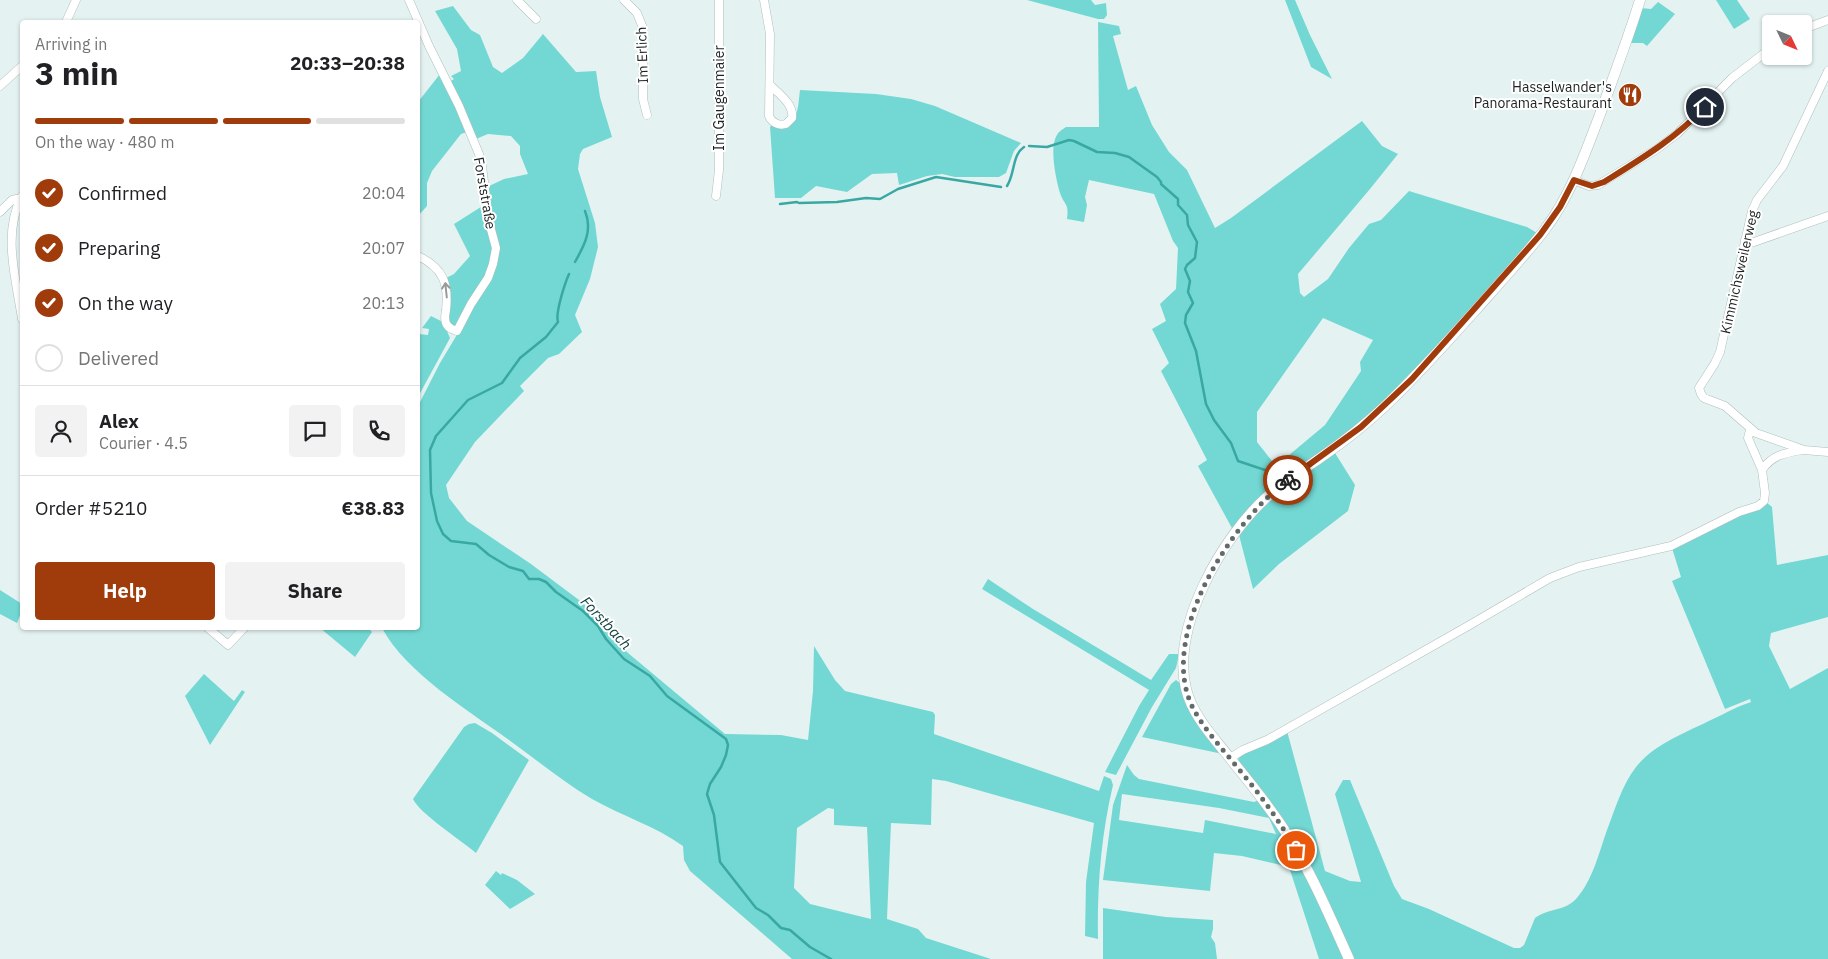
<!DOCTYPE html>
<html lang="en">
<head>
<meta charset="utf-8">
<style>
	body { margin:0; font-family:"IBM Plex Sans",sans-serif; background:#f2f2f2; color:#202124; height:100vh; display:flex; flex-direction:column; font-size:19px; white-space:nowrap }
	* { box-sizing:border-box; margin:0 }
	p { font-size:16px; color:#757577 }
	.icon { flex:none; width:28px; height:28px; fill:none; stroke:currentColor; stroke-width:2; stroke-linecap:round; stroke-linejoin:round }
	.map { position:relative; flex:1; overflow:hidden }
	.panel { position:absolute; left:20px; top:20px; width:400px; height:610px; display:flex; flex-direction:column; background:#fff; border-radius:5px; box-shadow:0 1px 4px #0004 }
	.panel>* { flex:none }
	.needle { width:32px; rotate:133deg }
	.controls { position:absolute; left:1762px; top:15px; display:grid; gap:10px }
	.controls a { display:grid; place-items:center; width:50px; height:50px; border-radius:5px; background:#fff; box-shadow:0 1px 4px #0004; font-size:25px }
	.pin { position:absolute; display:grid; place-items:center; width:42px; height:42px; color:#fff; margin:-21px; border:2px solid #fff; border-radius:50%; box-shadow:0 1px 5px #0007 }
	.courier { position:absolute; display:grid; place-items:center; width:50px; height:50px; margin:-25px; border:4px solid #a03b0c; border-radius:50%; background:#fff; color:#222; box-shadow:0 1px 6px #0007 }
	.summary em { font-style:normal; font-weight:700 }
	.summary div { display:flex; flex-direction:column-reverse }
	.summary { display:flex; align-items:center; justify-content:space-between; height:85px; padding:0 15px }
	h1 { font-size:32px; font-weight:700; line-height:38px }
	.bar { display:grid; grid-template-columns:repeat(4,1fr); gap:8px 5px; align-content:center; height:60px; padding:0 15px }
	.bar i { height:6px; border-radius:4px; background:#e0e0e0 }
	.bar .selected { background:#a03b0c }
	.bar p { grid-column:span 4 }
	.line { display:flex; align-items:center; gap:12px; padding:0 15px; border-top:1px solid #e0e0e0 }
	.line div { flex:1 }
	.round { display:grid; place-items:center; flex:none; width:52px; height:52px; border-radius:5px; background:#f2f2f2 }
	ol { padding:0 15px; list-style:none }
	li { display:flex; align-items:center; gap:15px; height:55px }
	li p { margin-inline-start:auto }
	li .icon { padding:5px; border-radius:50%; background:#a03b0c; color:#fff; stroke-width:4 }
	li:last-child { color:#757577 }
	li i { width:28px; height:28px; border:2px solid #e0e0e0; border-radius:50% }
	.action { display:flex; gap:10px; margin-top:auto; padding:10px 15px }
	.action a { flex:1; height:58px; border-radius:5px; background:#a03b0c; color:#fff; font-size:20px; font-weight:700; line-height:58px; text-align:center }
	.action a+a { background:#f2f2f2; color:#202124 }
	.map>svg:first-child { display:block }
	.green { fill:#73d8d3; fill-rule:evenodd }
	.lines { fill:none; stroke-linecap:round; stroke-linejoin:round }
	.stream { stroke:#39a8a3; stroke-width:2.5 }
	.minor-casing { stroke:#b0bebd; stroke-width:9 }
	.major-casing { stroke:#b0bebd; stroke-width:11 }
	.minor { stroke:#fff; stroke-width:8 }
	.major { stroke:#fff; stroke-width:10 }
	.oneway { stroke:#999b9b }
	.done { stroke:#626a6a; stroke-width:5; stroke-dasharray:0 9 }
	.route { stroke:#a03b0c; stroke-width:6 }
	.labels { text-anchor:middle; stroke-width:4; stroke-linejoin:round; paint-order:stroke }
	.street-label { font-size:14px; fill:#1c2121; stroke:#fff }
	.poi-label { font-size:14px; fill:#1c2121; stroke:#fff; text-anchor:end }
	.water-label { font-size:15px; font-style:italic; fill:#0b3e3c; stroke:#fff }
</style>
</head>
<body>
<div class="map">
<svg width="1828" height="959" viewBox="0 0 1828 959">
	<rect width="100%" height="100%" fill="#e4f3f2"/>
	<!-- green -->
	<path class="green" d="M1027 0H1091L1095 5 1106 3 1107 15 1104 19H1098Z
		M1285 0H1295L1310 35 1332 79 1311 67Z
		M1716 0H1737L1750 19 1734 29Z
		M1658 2 1675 14 1647 46 1643 43H1631L1641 8 1651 9Z
		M453 6 471 30 480 35 493 67 502 73 523 58 543 34 576 72 596 71 600 97 612 137 583 149 580 154 578 169 595 223 598 247 590 279 575 315 582 332 559 354 548 358 520 386 524 391 475 442 446 485 449 498 467 521 531 564 583 603 628 653 725 734 781 735 808 740 813 691 814 646 835 680 845 691 933 712 935 715 934 734 1099 791 1104 776 1111 779 1113 785C1101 836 1097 887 1098 939L1085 936 1086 882 1094 823 946 781 932 779 931 825 891 823 887 919 918 929 926 938 991 959H792L690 871 684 860 683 846C655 826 622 816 592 799 563 782 537 760 509 740 468 710 406 673 382 628H418V406L440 363 461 328 451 325 448 322 449 291 446 278 454 274 470 256 454 224 484 205 487 187 504 179 528 174 520 154V146L511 136 488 134 476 139 467 132 461 134 432 171 427 183V206L418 216V102L440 74 446 84 454 79 451 76 461 71 457 49 435 11ZM828 808 834 809V825L867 827 871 919 810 904 794 888 797 828Z
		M1098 22 1119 26 1121 34 1113 36 1128 90 1136 86 1152 125 1169 152 1187 170 1215 228 1231 218 1362 121 1382 146 1398 154 1370 189 1298 274 1300 293 1304 297 1328 279 1349 248 1369 224 1381 220 1409 191 1527 227 1537 233 1452 331 1381 405 1233 530 1198 466 1207 460 1161 371 1169 363 1152 329 1166 321 1160 304 1176 289 1178 248 1173 241 1154 194 1089 180 1085 197 1087 205 1084 222 1067 219C1069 202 1065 207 1060 193 1056 180 1049 147 1057 135 1058 132 1063 129 1066 127H1099ZM1323 318 1373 340 1360 362 1361 371 1325 425 1276 466 1257 442V412Z
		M800 90 876 94 911 99 935 106 1021 143 1014 151 1006 173 999 177H955L942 174 927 176 899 185 897 173 872 174 847 192 816 186 801 198H775L770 127 771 126 783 128C799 122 798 105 800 90Z
		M431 316 443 322 450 338 418 397V336L419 334 428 335 429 329 422 328Z
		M1335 453 1355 485 1348 511 1279 564 1253 589 1239 535C1266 500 1299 477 1335 453Z
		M1766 502 1772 507 1777 565 1828 555V617L1771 633 1769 646 1790 689 1828 668V959H1353L1316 878 1238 761 1239 756 1287 731 1325 871 1350 881 1361 882 1335 794 1343 780H1350L1394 886 1402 899 1429 909 1514 948H1520L1524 945 1535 918C1549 908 1565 911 1576 899 1593 880 1599 852 1607 830 1615 809 1622 785 1636 767 1654 744 1687 732 1713 719 1726 713 1738 706 1751 702L1750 699 1725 709 1672 581 1681 577 1672 548Z
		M988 579 1033 609 1151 680 1169 654H1179L1176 668 1152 707 1116 775 1105 772 1139 706 1149 690 982 589Z
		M0 590 22 604V610L17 623 0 614Z
		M320 628H368L372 632 355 657Z
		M204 674 234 701 242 690 245 692 210 745 185 696Z
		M1176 680 1181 684 1220 751 1218 753 1142 737 1171 684Z
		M475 723 492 733 529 760 476 853C462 841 419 813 413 799L464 727 469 724Z
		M1127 765 1134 775 1139 779 1254 802 1259 800 1298 860 1345 959H1319L1289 867 1242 856 1214 853 1210 891 1103 880 1113 805ZM1122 794 1219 808 1269 818 1276 834 1205 820 1203 833 1119 820Z
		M496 871 501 875 502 873 517 880 535 894 510 909 485 885Z
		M1103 908 1166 917 1213 920V929L1211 937 1215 943 1217 959H1103Z"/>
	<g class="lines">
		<!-- stream -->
		<path class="stream" d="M1029 146 1047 147 1069 140 1074 141 1097 152 1115 153 1129 157 1157 177 1161 182V184L1178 199V205L1187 215 1188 225 1197 242 1195 258 1187 265 1185 269 1190 281 1188 292 1193 303 1186 315 1185 323 1196 351 1206 404 1214 420 1231 443 1238 461 1265 470
			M1007 186C1015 174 1012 155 1024 147
			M780 204 797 202 799 203 837 202 866 198 880 199 898 189 936 177 1001 187
			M575 262C584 246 593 230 585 211
			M569 274C565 283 555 313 558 322L546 337 520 358 502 383 468 400 436 436 430 450 431 493 437 521 443 534 451 541 476 544 489 555 509 567 523 571 529 579H539L546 582 556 592 583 611 598 626 606 639 624 659 650 676 667 696 726 739 728 745 726 755 721 767 710 784 707 794 714 815 720 862 756 908 768 915 781 928 790 930 810 947 831 959"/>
		<!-- minor casing -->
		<g class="minor-casing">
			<path id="minor" d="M409 0 429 46 459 106 479 154 482 166 489 222 496 248 493 264 488 278 471 304 457 331C453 330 449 328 447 325 444 321 445 315 446 310 449 283 443 268 418 256
				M517 0 536 19
				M624 0 637 13 643 28V99L647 115
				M764 0 770 34 769 116C772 123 779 126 786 124L792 118C794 104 779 94 770 85
				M66 22 76 0
				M1804 29 1828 20
				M1828 71 1783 166 1757 200 1752 211 1720 352 1715 363 1699 388 1701 394 1704 398 1725 406 1756 433 1804 450 1828 452
				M0 86 22 66
				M1574 180 1589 186 1598 185 1657 149 1678 133 1732 78 1771 48
				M22 196C2 233 16 279 22 319
				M716 196 719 170V0
				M0 212 12 200 21 198
				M1745 240 1754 242 1828 216
				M1762 470C1772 455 1785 453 1802 450
				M208 628 228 645 244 628
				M1230 758 1243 750 1267 740 1468 626 1550 578 1579 567 1671 546 1739 512 1758 506 1764 501 1765 493 1762 470 1748 438 1750 430"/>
		</g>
		<!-- major casing -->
		<g class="major-casing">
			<path id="major" d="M1349 959C1329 915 1310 869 1283 828 1268 805 1251 784 1233 762 1216 740 1193 717 1186 689 1171 626 1222 537 1268 496 1284 481 1303 470 1320 458 1343 442 1365 425 1385 406 1422 371 1455 333 1489 295 1508 273 1529 251 1546 228 1571 194 1584 156 1599 117 1613 78 1628 39 1640 0"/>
		</g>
		<!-- minor -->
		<use href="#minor" class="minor"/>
		<!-- major -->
		<use href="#major" class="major"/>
	</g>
	<!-- one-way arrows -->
	<defs><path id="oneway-shaft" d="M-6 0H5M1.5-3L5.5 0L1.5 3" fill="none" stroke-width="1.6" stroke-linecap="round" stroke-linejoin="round" transform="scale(1.25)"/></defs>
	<use class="oneway" href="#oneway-shaft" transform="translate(446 290) rotate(-96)"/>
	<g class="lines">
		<!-- done -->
		<path class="done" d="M1288 480C1232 521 1158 635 1192 706 1203 728 1221 747 1237 767 1259 793 1279 820 1296 850"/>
		<!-- route -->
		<path class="route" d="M1288 480 1361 427 1412 379 1540 235 1560 207 1574 180 1592 186 1604 182C1641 159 1675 139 1705 107"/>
	</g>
	<!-- icons -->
	<defs>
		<g id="restaurant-disc" transform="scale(1.25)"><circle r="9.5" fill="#a03b0c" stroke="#fff"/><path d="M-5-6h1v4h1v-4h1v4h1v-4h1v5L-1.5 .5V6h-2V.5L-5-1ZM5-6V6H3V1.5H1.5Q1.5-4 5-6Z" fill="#fff"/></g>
	</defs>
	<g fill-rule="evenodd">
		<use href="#restaurant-disc" x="1630" y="95"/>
	</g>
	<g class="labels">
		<!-- street labels -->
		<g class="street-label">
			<text transform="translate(642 55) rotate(-92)" y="5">Im Erlich</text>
			<text transform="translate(719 98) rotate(-90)" y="5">Im Gaugenmaier</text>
			<text transform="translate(485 193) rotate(80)" y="5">Forststraße</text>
			<text transform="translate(1739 272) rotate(-77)" y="5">Kimmichsweilerweg</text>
		</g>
		<!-- poi labels -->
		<g class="poi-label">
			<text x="1612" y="92">Hasselwander's<tspan x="1612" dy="16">Panorama-Restaurant</tspan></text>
		</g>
		<!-- water labels -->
		<g class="water-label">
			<text transform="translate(606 623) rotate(47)" y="5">Forstbach</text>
		</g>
	</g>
</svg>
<div class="controls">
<a><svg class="needle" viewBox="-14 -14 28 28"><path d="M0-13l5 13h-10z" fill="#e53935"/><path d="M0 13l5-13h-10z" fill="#757577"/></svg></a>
</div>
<div class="pin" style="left:1296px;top:850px;background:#ea580c"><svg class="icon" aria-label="bag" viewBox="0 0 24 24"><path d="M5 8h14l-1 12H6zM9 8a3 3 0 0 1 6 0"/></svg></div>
<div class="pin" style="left:1705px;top:107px;background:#1f2937"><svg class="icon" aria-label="home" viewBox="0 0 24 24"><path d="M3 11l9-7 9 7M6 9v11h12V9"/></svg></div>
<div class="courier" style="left:1288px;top:480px"><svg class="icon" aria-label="bike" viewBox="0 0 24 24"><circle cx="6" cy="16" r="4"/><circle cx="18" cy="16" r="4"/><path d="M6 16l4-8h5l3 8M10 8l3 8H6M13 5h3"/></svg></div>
<section class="panel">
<div class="summary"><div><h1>3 min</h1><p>Arriving in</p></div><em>20:33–20:38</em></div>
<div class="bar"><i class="selected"></i><i class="selected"></i><i class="selected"></i><i></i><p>On the way · 480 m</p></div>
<ol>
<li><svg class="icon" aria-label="check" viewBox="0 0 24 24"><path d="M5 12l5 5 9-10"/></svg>Confirmed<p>20:04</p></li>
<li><svg class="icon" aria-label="check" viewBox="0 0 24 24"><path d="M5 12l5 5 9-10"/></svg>Preparing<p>20:07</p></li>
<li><svg class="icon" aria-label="check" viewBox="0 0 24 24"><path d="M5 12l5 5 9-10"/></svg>On the way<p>20:13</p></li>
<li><i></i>Delivered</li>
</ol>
<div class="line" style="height:90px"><a class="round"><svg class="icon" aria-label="person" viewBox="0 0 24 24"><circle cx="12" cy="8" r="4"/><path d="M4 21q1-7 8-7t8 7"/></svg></a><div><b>Alex</b><p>Courier · 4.5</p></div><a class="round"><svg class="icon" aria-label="chat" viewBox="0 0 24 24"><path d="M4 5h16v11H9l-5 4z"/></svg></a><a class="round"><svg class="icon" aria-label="phone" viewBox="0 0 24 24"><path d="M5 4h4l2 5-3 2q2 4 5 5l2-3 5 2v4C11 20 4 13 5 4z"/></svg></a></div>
<div class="line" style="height:65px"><div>Order #5210</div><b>€38.83</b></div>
<div class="action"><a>Help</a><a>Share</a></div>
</section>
</div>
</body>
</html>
